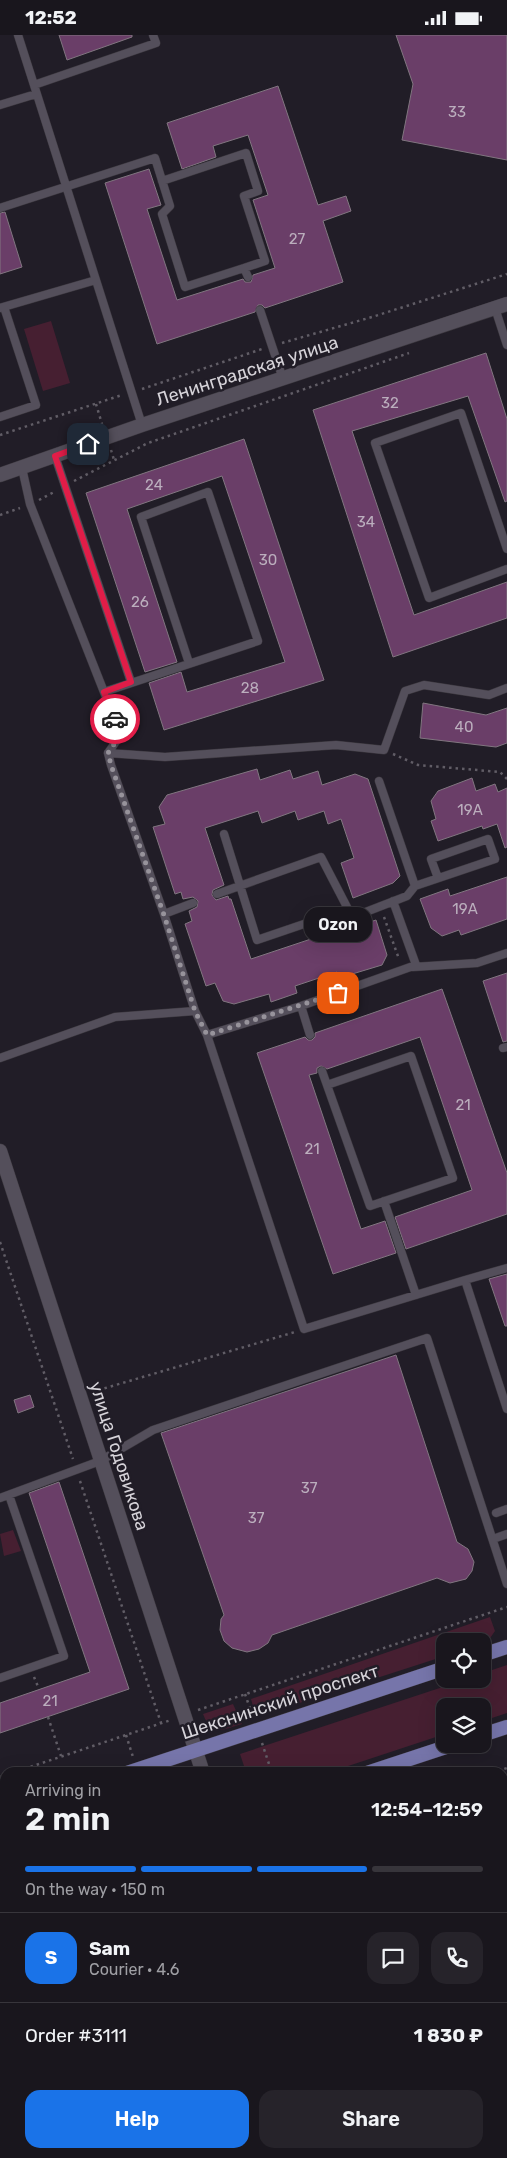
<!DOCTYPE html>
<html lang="en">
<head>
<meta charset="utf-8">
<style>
	body { margin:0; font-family:Rubik,sans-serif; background:#26232a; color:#f1f3f6; height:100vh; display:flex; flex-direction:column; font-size:19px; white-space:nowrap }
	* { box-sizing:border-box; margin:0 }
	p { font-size:16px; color:#9f9fa4 }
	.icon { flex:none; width:28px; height:28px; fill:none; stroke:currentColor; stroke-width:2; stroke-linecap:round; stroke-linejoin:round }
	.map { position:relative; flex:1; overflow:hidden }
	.panel { position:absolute; left:0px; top:1732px; width:508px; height:391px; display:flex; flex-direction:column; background:#19161d; border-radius:15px 15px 0 0; box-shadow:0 5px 20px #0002,0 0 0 1px #37353b }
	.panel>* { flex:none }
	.controls { position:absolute; left:436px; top:1598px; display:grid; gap:10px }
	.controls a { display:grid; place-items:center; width:55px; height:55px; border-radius:10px; background:#19161d; box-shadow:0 5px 20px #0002,0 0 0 1px #37353b; font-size:25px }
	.pin { position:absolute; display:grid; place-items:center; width:42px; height:42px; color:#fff; margin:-21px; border-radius:10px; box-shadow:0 2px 8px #0006 }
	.courier { position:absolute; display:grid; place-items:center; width:50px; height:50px; margin:-25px; border:4px solid #e11d48; border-radius:50%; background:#fff; color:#222; box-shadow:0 1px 6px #0007 }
	.bubble { position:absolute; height:35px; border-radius:15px; background:#19161d; box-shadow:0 5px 20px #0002,0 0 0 1px #37353b; font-size:16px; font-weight:600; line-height:35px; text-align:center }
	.summary em { font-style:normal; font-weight:600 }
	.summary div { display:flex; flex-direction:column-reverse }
	.summary { display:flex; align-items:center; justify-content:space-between; height:85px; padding:0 25px }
	h1 { font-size:32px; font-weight:600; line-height:38px }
	.bar { display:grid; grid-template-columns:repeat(4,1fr); gap:8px 5px; align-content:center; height:60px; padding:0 25px }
	.bar i { height:6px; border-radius:4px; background:#37353b }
	.bar .active { background:#1a73e8 }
	.bar p { grid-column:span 4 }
	.line { display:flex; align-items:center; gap:12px; padding:0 25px; border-top:1px solid #37353b }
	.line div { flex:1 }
	.round { display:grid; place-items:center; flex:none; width:52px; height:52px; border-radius:15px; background:#26232a }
	.cta { display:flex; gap:10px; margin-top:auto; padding:10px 25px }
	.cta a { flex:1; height:58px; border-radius:15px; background:#1a73e8; color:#fff; font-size:20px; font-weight:600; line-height:58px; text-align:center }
	.cta a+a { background:#26232a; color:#f1f3f6 }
	.status { display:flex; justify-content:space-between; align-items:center; height:35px; padding:0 25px; background:#19161d; direction:ltr }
	.status svg { height:14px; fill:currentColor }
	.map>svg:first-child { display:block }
	.green { fill:#461f31 }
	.building { fill:#6a3e68; stroke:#817680 }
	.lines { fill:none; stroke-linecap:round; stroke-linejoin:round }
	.service-casing { stroke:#3c383f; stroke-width:9 }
	.tertiary-casing { stroke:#3c383f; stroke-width:15 }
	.primary-casing { stroke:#3c383f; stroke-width:15 }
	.path { stroke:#615d66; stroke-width:2.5; stroke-dasharray:2.5 4; stroke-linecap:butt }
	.service { stroke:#544f5b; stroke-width:8 }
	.tertiary { stroke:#544f5b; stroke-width:14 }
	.primary { stroke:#7675aa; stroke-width:14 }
	.done { stroke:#97939b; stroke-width:5; stroke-dasharray:0 9 }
	.route { stroke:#e11d48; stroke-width:6 }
	.labels { text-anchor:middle; stroke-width:5; stroke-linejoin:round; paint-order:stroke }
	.number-label { font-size:15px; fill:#bbaebd }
	.street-label { font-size:18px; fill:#d6d3d9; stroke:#211d27 }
</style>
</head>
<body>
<div class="status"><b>12:52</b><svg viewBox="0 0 49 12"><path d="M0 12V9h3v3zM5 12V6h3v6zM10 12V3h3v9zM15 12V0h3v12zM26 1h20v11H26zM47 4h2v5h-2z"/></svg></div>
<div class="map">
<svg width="507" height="2123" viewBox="0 0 507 2123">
	<rect width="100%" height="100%" fill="#211d27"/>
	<!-- green -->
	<path class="green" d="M51 286 70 348 43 356 24 294Z
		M13 1495 21 1516 4 1521 0 1499Z
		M490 1582 495 1596 488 1606 483 1608 482 1606H445V1621L256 1682 251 1664Z
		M507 1630V1678L483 1686 482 1671H445V1699L330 1737H246L240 1719 467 1644H482L483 1638Z
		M233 1669 242 1689C222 1695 212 1702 203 1679Z
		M507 1739V1795L503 1796V1740Z
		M5 1792V1848L0 1850V1794Z
		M5 1907V2000H0V1909Z
		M502 2011 507 2016V2078L503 2079Z
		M96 2119H204L214 2122V2119H293L294 2123H96Z"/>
	<!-- building -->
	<path class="building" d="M59 0H132V2L67 25Z
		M396 0H507V125L402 105 413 49Z
		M278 51 318 170 346 161 351 176 323 186 343 247 265 273 262 270H258L255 277 157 309 105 148 149 134 161 170 147 174 177 265 243 244 245 247H251L253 240 275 233 253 165 268 160 248 100 213 111 216 122 182 134 167 88Z
		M5 177 22 232 0 239V178Z
		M486 318 507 384V466L505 467 468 361 352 396 414 580 507 547V583L393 622 313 375Z
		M244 404 324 645 164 695 149 648 181 637 187 657 285 627 222 441 127 474 177 627 145 637 86 458Z
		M423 668 486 680 507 673V708L496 712 420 703Z
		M257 734 260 745 290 735 293 744 318 736 322 750 355 739 368 744 400 841 393 848 353 863 341 828 354 823 341 784 328 789 324 776 298 785 295 776 262 788 258 776 205 793 224 850 213 855 212 860 216 865 228 861 229 864H231L251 924 335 896 336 898 376 885 387 920 382 930 339 943 337 937 295 951 297 958 271 967 269 959 234 969 223 966 215 948 206 951 185 889 192 886 189 876 197 872 198 866 193 862 183 864 181 857 175 859 153 792 165 789 159 772 167 760Z
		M472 743 476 756 495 749 498 757 507 753V812L505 813 497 789 483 794 482 791 438 806 431 786 436 784 431 766 438 756Z
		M507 842V884L461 900 459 895 442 901 431 893 420 864 448 854 450 861Z
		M507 938V1006L503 1007 483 946Z
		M442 954 507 1138V1179L406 1214 395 1182 472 1155 420 1002 327 1034 321 1031 317 1033V1038L309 1040 361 1194 385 1186 396 1218 333 1239 257 1018 305 1002 308 1005H312L315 1002V998Z
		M507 1239V1291H505L489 1244Z
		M396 1320 457 1507 468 1514 474 1527 472 1536 466 1544 450 1548 437 1543 272 1600 268 1608 259 1614 247 1617 232 1613 224 1606 220 1595 221 1584 224 1580 161 1398Z
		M30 1360 34 1372 18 1378 14 1365Z
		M59 1447 129 1654 0 1698V1668L90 1637 29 1458Z"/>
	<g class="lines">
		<!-- service casing -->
		<g class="service-casing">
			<path id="service" d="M18 0 34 50
				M0 70 36 59
				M162 146 246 118 258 156 244 161 265 226 244 233
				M0 173 155 123 170 171 162 179 185 252 244 233 248 242
				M0 273 96 245
				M495 273 507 310
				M260 275 283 344
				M0 382 36 370 4 272
				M142 390 34 50 156 8 153 0
				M55 421 131 647
				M22 433 30 469 104 657
				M507 514 461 378 375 408 429 563 507 534
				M108 718 117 705 116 687 104 657 258 606 208 457 141 482 189 628
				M379 746 415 851
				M224 799 257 905 348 874 358 880 407 861 415 851 495 824 488 804 431 824 438 843
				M217 859 321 822 348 874
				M164 879 193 868
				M413 932 477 928 507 918
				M301 971 310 1000
				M195 976 207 1000 301 971 416 930 393 866
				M207 1000 304 1294 465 1245
				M503 1013 507 1012
				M0 1023 115 982 195 976 164 879 111 730 108 718 165 722 336 710 384 715 405 656 424 650 489 660 507 653
				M322 1036 370 1171 453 1143 411 1021 327 1050
				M384 1166 416 1260
				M507 1233 465 1245 507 1374
				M0 1463 100 1426 153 1395 427 1303 507 1549
				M496 1478 507 1474
				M493 1504 507 1499
				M0 1643 64 1621 9 1460
				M502 1814 507 1812
				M1 2013 5 2023
				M502 2083 507 2082
				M386 2123 398 2119"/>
		</g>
		<!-- tertiary casing -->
		<g class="tertiary-casing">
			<path id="tertiary" d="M0 440 142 390 507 269
				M0 1116 203 1738
				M328 2119 329 2123"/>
		</g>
		<!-- primary casing -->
		<g class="primary-casing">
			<path id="primary" d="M482 1620 507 1612
				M482 1700 507 1692
				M127 1738 445 1633
				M367 1738 455 1709
				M0 1781 5 1779
				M0 1858 5 1856"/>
		</g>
		<!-- path -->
		<path class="path" d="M282 308 372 282 507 239
			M142 354 262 314
			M96 369 102 389
			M0 400 122 360
			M111 415 114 425
			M74 446 148 408 409 318
			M39 465 56 456
			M0 480 20 473
			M393 719 418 730 500 737 507 744
			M384 882 399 924
			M0 1207 73 1424
			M92 1357 295 1297
			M80 1446 161 1688
			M34 1642 39 1654
			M245 1659 253 1682
			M198 1675 507 1572
			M48 1682 61 1721
			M126 1700 133 1722
			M262 1708 272 1738
			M12 1738 171 1685
			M492 1738 507 1733
			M0 1742 5 1740
			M502 2003 507 2008
			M214 2119V2123
			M300 2119 301 2123
			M104 2123 105 2119"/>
		<!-- service -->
		<use href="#service" class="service"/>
		<!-- tertiary -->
		<use href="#tertiary" class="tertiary"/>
		<!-- primary -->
		<use href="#primary" class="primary"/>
	</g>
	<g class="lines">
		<!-- done -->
		<path class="done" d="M115 684 117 705 108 718 111 730 164 880 195 976 207 1000 338 958"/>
		<!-- route -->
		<path class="route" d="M88 409 55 421 131 647 104 657 115 684"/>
	</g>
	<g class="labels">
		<!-- number labels -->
		<g class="number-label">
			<text x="457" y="82">33</text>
			<text x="297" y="209">27</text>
			<text x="390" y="373">32</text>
			<text x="154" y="455">24</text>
			<text x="366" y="492">34</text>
			<text x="268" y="530">30</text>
			<text x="140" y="572">26</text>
			<text x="250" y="658">28</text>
			<text x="464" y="697">40</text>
			<text x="470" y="780">19А</text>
			<text x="465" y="879">19А</text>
			<text x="463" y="1075">21</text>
			<text x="312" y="1119">21</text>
			<text x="309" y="1458">37</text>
			<text x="256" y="1488">37</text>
			<text x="50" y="1671">21</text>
		</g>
		<!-- street labels -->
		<g class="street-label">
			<text transform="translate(247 336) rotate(-18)" y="6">Ленинградская улица</text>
			<text transform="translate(119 1421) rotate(72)" y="6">улица Годовикова</text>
			<text transform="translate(280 1667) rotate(-18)" y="6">Шекснинский проспект</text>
		</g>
	</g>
</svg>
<div class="controls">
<a><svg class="icon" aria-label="locate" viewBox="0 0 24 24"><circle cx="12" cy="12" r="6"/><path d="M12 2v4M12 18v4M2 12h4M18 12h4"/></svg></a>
<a><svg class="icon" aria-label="layers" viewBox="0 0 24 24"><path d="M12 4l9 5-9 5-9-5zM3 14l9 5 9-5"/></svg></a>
</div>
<div class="pin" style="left:338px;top:958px;background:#ea580c"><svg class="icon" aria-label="bag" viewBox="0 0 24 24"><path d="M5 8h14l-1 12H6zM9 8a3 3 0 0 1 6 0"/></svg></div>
<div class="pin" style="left:88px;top:409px;background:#1f2937"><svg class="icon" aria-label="home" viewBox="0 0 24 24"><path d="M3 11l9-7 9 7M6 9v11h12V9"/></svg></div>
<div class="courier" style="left:115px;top:684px"><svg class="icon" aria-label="car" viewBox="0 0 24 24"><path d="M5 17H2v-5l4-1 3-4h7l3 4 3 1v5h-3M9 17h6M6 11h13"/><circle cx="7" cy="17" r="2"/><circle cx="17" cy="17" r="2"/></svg></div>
<div class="bubble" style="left:304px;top:872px;width:68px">Ozon</div>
<section class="panel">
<div class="summary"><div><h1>2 min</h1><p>Arriving in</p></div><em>12:54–12:59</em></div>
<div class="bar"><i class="active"></i><i class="active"></i><i class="active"></i><i></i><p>On the way · 150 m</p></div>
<div class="line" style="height:90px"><b class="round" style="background:#1a73e8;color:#fff">S</b><div><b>Sam</b><p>Courier · 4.6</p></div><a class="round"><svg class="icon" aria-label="chat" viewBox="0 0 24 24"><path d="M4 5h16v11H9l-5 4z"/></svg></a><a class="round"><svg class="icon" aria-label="phone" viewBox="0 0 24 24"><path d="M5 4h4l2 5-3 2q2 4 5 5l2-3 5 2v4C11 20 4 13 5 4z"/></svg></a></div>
<div class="line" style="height:65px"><div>Order #3111</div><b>1 830 ₽</b></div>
<div class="cta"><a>Help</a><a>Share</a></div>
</section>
</div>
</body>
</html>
